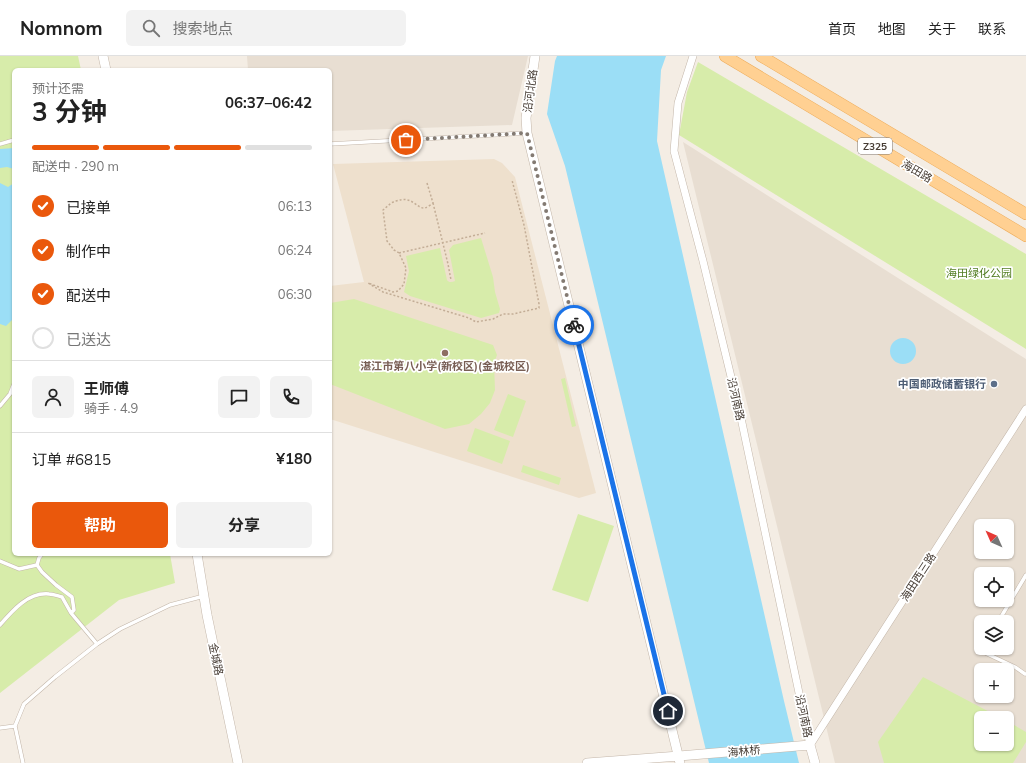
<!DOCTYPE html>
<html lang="zh">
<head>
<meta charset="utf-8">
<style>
	body { margin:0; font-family:Mulish,"Noto Sans SC",sans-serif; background:#f2f2f2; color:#222; height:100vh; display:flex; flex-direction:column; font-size:15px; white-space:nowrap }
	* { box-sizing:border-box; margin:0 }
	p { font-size:13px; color:#767676 }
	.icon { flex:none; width:22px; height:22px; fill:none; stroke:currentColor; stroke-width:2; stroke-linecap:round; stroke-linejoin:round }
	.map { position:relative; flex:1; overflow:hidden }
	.drawer { position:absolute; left:12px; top:12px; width:320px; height:488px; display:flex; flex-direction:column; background:#fff; border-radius:6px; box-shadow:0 1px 3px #0004 }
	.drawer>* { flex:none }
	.needle { width:26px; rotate:315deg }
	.controls { position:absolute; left:974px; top:463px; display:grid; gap:8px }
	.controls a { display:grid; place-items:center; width:40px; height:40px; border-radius:6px; background:#fff; box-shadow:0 1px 3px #0004; font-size:20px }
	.pin { position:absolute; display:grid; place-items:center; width:34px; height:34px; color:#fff; margin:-17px; border:2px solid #fff; border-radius:50%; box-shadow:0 1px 4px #0007 }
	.courier { position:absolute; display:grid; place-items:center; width:40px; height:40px; margin:-20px; border:3px solid #1a73e8; border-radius:50%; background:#fff; color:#222; box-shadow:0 1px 5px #0007 }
	.overview em { font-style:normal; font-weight:700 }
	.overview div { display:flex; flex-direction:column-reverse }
	.overview { display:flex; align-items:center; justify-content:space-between; height:68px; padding:0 20px }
	h1 { font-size:26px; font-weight:700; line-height:30px }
	.bar { display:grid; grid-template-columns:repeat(4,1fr); gap:6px 4px; align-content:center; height:48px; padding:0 20px }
	.bar i { height:5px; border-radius:3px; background:#e0e0e0 }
	.bar .active { background:#ea580c }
	.bar p { grid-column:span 4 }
	.line { display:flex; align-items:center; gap:10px; padding:0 20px; border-top:1px solid #e0e0e0 }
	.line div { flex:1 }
	.round { display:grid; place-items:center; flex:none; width:42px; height:42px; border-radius:6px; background:#f2f2f2 }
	ol { padding:0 20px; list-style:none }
	li { display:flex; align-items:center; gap:12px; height:44px }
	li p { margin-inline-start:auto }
	li .icon { padding:4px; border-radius:50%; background:#ea580c; color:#fff; stroke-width:4 }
	li:last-child { color:#767676 }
	li i { width:22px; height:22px; border:2px solid #e0e0e0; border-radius:50% }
	.cta { display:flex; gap:8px; margin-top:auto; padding:8px 20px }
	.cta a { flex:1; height:46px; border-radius:6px; background:#ea580c; color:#fff; font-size:16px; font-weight:700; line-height:46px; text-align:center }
	.cta a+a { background:#f2f2f2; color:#222 }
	header { display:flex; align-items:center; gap:24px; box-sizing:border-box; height:56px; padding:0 20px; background:#fff; border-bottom:1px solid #e0e0e0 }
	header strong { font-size:19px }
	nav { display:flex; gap:22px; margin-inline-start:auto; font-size:14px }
	.search { width:280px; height:36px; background:#f2f2f2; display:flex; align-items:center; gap:10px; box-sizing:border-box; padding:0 14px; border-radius:6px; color:#767676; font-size:15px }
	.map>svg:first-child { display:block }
	.residential { fill:#e8ded2; fill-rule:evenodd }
	.education { fill:#eee0cd }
	.green { fill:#d7ecaa }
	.water { fill:#9bdef6 }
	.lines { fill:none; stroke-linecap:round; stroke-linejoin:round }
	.service-casing { stroke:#c3b6a9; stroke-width:4.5 }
	.minor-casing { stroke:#c3b6a9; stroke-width:8 }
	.tertiary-casing { stroke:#c3b6a9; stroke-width:10 }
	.primary-casing { stroke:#edab59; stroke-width:12 }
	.path { stroke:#c3ad96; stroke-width:1.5; stroke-dasharray:2 2; stroke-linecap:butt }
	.service { stroke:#fff; stroke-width:3.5 }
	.minor { stroke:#fff; stroke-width:7 }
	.tertiary { stroke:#fff; stroke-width:9 }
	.primary { stroke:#ffd092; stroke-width:11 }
	.done { stroke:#837a72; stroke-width:4; stroke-dasharray:0 7.2 }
	.route { stroke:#1a73e8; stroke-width:5 }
	.education-dot { fill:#8d6e63; stroke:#fff; stroke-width:1.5 }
	.service-dot { fill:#5c6f8a; stroke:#fff; stroke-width:1.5 }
	.labels { text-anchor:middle; stroke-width:3.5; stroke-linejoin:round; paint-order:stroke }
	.shield { fill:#fff; stroke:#7e7671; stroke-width:1 }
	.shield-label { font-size:10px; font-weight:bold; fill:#463c34 }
	.street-label { font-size:11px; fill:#463c34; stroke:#fff }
	.park-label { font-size:11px; fill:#527d22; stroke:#fff }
	.education-label { font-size:11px; font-weight:bold; fill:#785e54; stroke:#fff }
	.service-label { font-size:11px; font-weight:bold; fill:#4e5e75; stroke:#fff; text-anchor:end }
</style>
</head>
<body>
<header>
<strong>Nomnom</strong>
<div class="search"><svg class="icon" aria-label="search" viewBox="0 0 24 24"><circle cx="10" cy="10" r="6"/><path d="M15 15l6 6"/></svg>搜索地点</div>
<nav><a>首页</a><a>地图</a><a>关于</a><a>联系</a></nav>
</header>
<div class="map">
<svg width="1026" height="707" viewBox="0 0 1026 707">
	<rect width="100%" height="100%" fill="#f4ede4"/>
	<!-- residential -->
	<path class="residential" d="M247 0H528L512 69 330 75V14H248Z
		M683 86 1026 303V707H835ZM981 470H1007V496H981ZM981 518H1007V544H981ZM981 566H1007V592H981ZM981 614H1007V640H981ZM981 662H1007V688H981Z"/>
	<!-- education -->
	<path class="education" d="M494 103 502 107 515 121 596 437 579 442 330 363V230L364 226 333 108Z"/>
	<!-- green -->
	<path class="green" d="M0 0H78L81 14H14V498H170L175 527 119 544 0 637Z
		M698 6 1026 198V293L679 79 687 36Z
		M481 182 493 221 495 236 500 253 499 257 481 262 410 240 404 236 409 215 406 200 440 192 447 224C449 227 452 226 455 225L449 194 453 189Z
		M354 243 493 289 497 299 494 307 495 334 490 347 481 358 469 368 445 373 330 328V247Z
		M565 322 576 370 572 371 561 323Z
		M508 338 526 345 513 381 494 374Z
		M475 372 510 385 502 408 467 395Z
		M523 409 561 422 559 429 521 416Z
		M578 458 614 470 588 546 552 534Z
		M923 621 1001 662H981V688H1007V665L1026 676V686L1013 707H884L878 686Z"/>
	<!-- water -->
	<path class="water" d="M557 0H666L661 14 657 85 784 645 799 707H709L565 110 547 58 555 5Z
		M14 92V113L7 111 0 112V93Z
		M0 127 8 131 14 127V262L6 270 0 268Z
		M890 295a13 13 0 1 1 26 0a13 13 0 1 1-26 0Z"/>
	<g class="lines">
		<!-- service casing -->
		<g class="service-casing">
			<path id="service" d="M0 88 14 84
				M330 88 526 77
				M0 350 10 338 14 328
				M0 505 19 513 37 509
				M37 509 42 516 56 529 72 541 74 554 71 557 97 588
				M37 509 39 502 42 498
				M998 566 1026 519
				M0 569C12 555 28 536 49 538 53 538 58 540 62 541L71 557
				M983 592 981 595 1015 611 1025 618H1026
				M15 670 23 707
				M0 672 15 670 24 648 55 621 97 588 120 573 170 549 204 540"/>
		</g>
		<!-- minor casing -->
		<g class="minor-casing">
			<path id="minor" d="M693 0 678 47 674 95 703 205 741 362 810 689
				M810 689 1026 353"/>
		</g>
		<!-- tertiary casing -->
		<g class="tertiary-casing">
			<path id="tertiary" d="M103 0 106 14
				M535 0 526 62 527 77 680 707
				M197 498 207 559 238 707
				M587 707 679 700 810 689 815 707"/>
		</g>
		<!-- primary casing -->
		<g class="primary-casing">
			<path id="primary" d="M725 0 1026 180
				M761 0 1026 158"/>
		</g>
		<!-- path -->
		<path class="path" d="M427 127 433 147C431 149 427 151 425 152 416 153 413 139 396 145 391 146 387 151 383 154L387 185 394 194 399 197 406 212 404 228 398 235 393 236 368 227 383 236 469 262 476 266 493 263 503 258H513L539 252V248L524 169 513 128 512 124
			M433 147 448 208 451 224
			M399 197 485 177"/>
		<!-- service -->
		<use href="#service" class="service"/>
		<!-- minor -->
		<use href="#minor" class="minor"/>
		<!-- tertiary -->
		<use href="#tertiary" class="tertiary"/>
		<!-- primary -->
		<use href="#primary" class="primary"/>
	</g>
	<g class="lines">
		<!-- done -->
		<path class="done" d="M406 84 527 77 574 269"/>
		<!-- route -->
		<path class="route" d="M574 269 668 655"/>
	</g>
	<!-- markers -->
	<circle class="education-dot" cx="445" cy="297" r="4"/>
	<circle class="service-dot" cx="994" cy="328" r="4"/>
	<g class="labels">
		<!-- shield labels -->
		<rect class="shield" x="858" y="82" width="34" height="16" rx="3"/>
		<g class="shield-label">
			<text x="875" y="94">Z325</text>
		</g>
		<!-- street labels -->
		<g class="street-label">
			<text transform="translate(530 35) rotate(-82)" y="4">沿河北路</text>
			<text transform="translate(917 115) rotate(31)" y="4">海田路</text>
			<text transform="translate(736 343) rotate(77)" y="4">沿河南路</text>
			<text transform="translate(918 521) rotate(-57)" y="4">海田西三路</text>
			<text transform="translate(216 603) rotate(78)" y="4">金城路</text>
			<text transform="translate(804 660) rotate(78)" y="4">沿河南路</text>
			<text transform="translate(744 695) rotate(-5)" y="4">海林桥</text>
		</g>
		<!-- park labels -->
		<g class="park-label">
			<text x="979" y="221">海田绿化公园</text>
		</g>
		<!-- education labels -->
		<g class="education-label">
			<text x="445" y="314">湛江市第八小学(新校区)(金城校区)</text>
		</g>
		<!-- service labels -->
		<g class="service-label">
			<text x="986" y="332">中国邮政储蓄银行</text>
		</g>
	</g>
</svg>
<div class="controls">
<a><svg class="needle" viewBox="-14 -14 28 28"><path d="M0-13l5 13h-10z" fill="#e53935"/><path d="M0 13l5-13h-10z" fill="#767676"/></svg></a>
<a><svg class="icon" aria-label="locate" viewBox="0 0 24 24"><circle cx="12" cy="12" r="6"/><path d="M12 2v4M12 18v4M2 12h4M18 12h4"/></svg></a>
<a><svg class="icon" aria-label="layers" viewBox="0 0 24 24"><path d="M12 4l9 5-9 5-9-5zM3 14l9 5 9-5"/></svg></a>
<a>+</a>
<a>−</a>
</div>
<div class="pin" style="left:406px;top:84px;background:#ea580c"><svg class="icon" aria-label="bag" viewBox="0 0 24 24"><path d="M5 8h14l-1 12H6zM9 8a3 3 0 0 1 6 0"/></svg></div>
<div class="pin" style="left:668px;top:655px;background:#1f2937"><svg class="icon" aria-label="home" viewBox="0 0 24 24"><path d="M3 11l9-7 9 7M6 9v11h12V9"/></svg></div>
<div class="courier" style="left:574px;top:269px"><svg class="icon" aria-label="bike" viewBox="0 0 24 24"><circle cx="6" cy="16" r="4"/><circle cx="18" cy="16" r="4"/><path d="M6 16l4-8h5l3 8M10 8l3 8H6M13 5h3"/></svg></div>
<section class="drawer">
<div class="overview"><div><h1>3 分钟</h1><p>预计还需</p></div><em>06:37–06:42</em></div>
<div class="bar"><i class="active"></i><i class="active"></i><i class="active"></i><i></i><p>配送中 · 290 m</p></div>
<ol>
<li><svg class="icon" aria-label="check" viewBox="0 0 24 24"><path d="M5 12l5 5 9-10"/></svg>已接单<p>06:13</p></li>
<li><svg class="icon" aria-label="check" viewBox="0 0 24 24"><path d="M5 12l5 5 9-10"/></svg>制作中<p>06:24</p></li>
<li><svg class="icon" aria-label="check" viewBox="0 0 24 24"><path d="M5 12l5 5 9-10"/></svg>配送中<p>06:30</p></li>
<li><i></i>已送达</li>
</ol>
<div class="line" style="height:72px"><a class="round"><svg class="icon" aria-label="person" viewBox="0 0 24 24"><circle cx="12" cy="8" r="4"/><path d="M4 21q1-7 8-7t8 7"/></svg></a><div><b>王师傅</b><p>骑手 · 4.9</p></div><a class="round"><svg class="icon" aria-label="chat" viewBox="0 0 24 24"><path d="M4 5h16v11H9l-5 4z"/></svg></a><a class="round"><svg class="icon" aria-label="phone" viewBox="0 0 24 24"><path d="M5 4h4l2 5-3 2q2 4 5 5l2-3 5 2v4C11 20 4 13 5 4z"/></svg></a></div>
<div class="line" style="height:52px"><div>订单 #6815</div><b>¥180</b></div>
<div class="cta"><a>帮助</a><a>分享</a></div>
</section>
</div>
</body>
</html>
